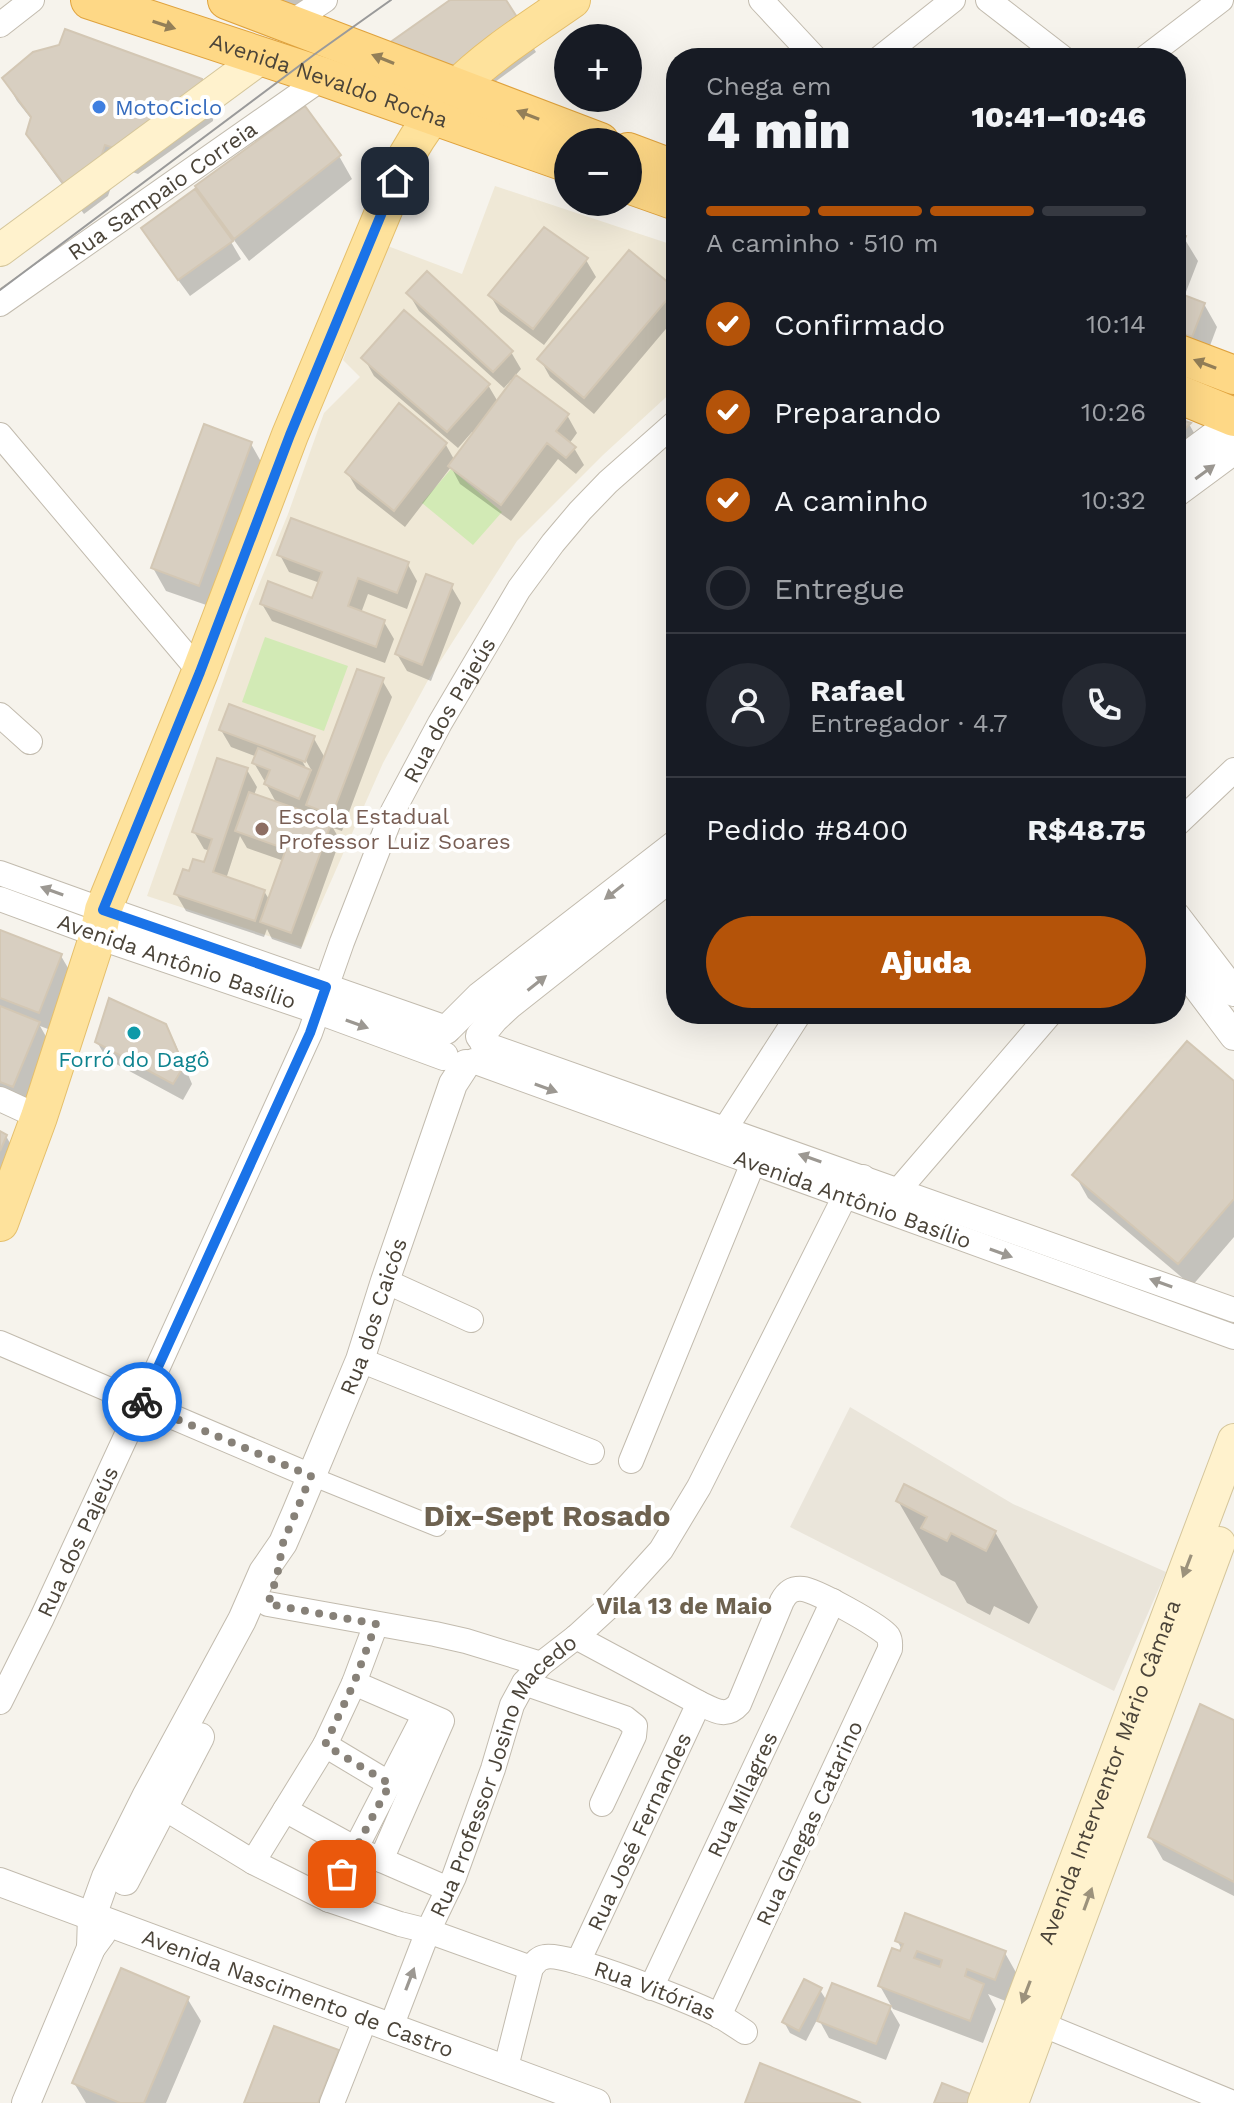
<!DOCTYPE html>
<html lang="pt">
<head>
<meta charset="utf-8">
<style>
	body { margin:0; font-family:"Work Sans",sans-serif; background:#242831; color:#f1f3f6; height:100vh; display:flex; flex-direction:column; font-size:30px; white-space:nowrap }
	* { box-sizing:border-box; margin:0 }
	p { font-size:26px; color:#9ea1a6 }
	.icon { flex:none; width:44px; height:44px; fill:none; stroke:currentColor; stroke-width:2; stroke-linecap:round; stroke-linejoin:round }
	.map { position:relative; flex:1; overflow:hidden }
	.details { position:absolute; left:666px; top:48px; width:520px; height:976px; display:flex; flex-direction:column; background:#171b24; border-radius:32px; box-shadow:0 8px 32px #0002 }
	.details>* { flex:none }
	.tools { position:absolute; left:554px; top:24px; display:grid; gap:16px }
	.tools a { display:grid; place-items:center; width:88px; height:88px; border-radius:50%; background:#171b24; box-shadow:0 8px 32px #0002; font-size:40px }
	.pin { position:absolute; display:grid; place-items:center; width:68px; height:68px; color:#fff; margin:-34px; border-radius:16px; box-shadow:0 4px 12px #0006 }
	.courier { position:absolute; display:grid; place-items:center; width:80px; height:80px; margin:-40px; border:6px solid #1a73e8; border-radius:50%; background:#fff; color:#222; box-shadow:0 2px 10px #0007 }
	.overview em { font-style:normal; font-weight:800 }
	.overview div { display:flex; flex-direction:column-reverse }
	.overview { display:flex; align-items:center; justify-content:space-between; height:136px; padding:0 40px }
	h1 { font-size:52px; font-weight:800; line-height:60px }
	.bar { display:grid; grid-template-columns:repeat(4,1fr); gap:12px 8px; align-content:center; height:96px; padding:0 40px }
	.bar i { height:10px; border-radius:6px; background:#363941 }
	.bar .selected { background:#b45309 }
	.bar p { grid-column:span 4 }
	.line { display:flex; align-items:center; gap:20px; padding:0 40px; border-top:2px solid #363941 }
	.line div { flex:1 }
	.round { display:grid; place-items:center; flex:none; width:84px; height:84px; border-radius:42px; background:#242831 }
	ol { padding:0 40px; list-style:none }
	li { display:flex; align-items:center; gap:24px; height:88px }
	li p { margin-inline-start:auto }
	li .icon { padding:8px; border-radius:50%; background:#b45309; color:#fff; stroke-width:4 }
	li:last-child { color:#9ea1a6 }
	li i { width:44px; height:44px; border:4px solid #363941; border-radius:50% }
	.button { display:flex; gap:16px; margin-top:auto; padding:16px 40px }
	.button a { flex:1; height:92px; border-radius:48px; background:#b45309; color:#fff; font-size:32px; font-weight:800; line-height:92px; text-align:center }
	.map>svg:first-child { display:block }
	.residential { fill:#eae5da }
	.education { fill:#efe8d6 }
	.pitch { fill:#d2eab5 }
	.shadow { fill:#0003; fill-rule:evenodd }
	.building { fill:#d8cfc1; stroke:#d3c7b4; stroke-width:2; fill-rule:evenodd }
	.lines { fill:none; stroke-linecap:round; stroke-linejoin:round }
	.pedestrian-casing { stroke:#c2bbae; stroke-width:20 }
	.minor-casing { stroke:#c2bbae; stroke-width:26 }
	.tertiary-casing { stroke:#c2bbae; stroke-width:30 }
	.secondary-casing { stroke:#d5c69b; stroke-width:34 }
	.primary-casing { stroke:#e5bf6b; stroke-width:38 }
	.trunk-casing { stroke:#dfa23d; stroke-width:40 }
	.pedestrian { stroke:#fff; stroke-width:18 }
	.minor { stroke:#fff; stroke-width:24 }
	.tertiary { stroke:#fff; stroke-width:28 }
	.secondary { stroke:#fff2cd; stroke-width:32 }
	.primary { stroke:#fee29c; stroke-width:36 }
	.trunk { stroke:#fed886; stroke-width:38 }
	.tram { stroke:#9a9a9a; stroke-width:2 }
	.oneway { fill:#937f58 }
	.oneway2 { fill:#9c9892 }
	.oneway3 { fill:#9c927c }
	.done { stroke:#878178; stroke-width:8; stroke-dasharray:0 14.4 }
	.route { stroke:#1a73e8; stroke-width:10 }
	.shop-dot { fill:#3f7fe0; stroke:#fff; stroke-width:3 }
	.education-dot { fill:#8d6e63; stroke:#fff; stroke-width:3 }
	.culture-dot { fill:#0f9aa8; stroke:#fff; stroke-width:3 }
	.labels { text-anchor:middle; stroke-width:8; stroke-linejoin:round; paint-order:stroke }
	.street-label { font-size:22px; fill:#4b4439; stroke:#fff }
	.shop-label { font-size:22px; fill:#366cbe; stroke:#fff; text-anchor:start }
	.education-label { font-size:22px; fill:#785e54; stroke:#fff; text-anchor:start }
	.culture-label { font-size:22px; fill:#0d838f; stroke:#fff }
	.neighbourhood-label { font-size:24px; font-weight:bold; fill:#6e6250; stroke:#fff }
	.district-label { font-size:30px; font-weight:bold; fill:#6e6250; stroke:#fff }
</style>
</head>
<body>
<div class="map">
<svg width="1234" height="2103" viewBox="0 0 1234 2103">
	<rect width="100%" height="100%" fill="#f6f3ec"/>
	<!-- residential -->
	<path class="residential" d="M850 1407 1013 1504 1166 1572 1114 1691 790 1527Z"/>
	<!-- education -->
	<path class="education" d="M495 186 676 246V388L603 455 517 541 427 682 383 763 302 947 147 896 246 616 288 514 324 413 360 377 343 360 385 245 462 274Z"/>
	<!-- pitch -->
	<path class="pitch" d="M451 469 502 512 473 545 422 503Z
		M265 637 348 666 324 731 242 702Z"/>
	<!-- shadow -->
	<path class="shadow" d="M279 0H308L299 7Z
		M454 0H504L536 52 477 95Z
		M4 78 214 104 213 121 138 174 118 167 108 196 84 214 42 157 28 133 32 120 17 101Z
		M339 156 352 179 249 261 234 240 231 242 241 259 190 296 153 246 143 229 212 210 198 186Z
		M1176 235 1184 238 1198 261 1184 297 1204 304 1217 327 1205 359 1176 348Z
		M586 260 596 277 544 345 500 312 490 295Z
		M674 290 676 317 594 414 550 377 540 359Z
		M409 294 511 352 521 369 514 377 567 415 577 433 569 444 574 448 584 465 576 474 558 459 511 521 460 484 451 467 405 527 357 489 347 472 446 445 455 461 475 434 472 432 458 448 374 376 364 358 488 385 498 402 513 382 511 380 504 388 419 311Z
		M1176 420 1189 424 1202 447 1176 475Z
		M251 444 264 467 212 607 166 591 153 568Z
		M280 555 407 563 417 581 407 609 368 594 361 613 384 622 394 639 385 663 272 621 262 604 313 600 320 583 289 572Z
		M451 586 461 603 431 681 407 671 397 654Z
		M382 680 392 697 342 831 333 828 340 840 301 949 272 939 267 929 264 937 186 911 176 894 190 873 205 865 210 851 204 849 194 832 247 770 257 787 254 795 277 804 266 784 267 782 264 780 254 763 257 757 231 747 221 730 313 737 325 758ZM301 752 312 771H308L298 754ZM240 836 247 848 284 861 270 901 264 891 226 879Z
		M0 932 61 956 71 973 48 1029 40 1026 52 1047 26 1109 0 1099Z
		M165 1025 175 1043 192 1084 183 1100 107 1059 97 1042Z
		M1234 1083V1237L1192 1286 1088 1198 1075 1175Z
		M0 1133 6 1136 19 1159 0 1201Z
		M898 1501 995 1532 1038 1607 1029 1624 994 1606 990 1615 967 1603 955 1582 941 1575Z
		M1234 1722V1896L1163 1860 1150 1837Z
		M897 1940 1005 1953 1018 1976 1008 2002 988 1994 996 2009 983 2043 893 2009 880 1986 902 1950Z
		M820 1990 827 2001 890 2008 900 2025 886 2060 829 2038 818 2018 806 2041 790 2033 784 2022Z
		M187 1998 201 2021 166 2103H86L74 2083Z
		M337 2052 351 2075 340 2103H247Z"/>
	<!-- building -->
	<path class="building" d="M450 0H506L524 28 463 73 385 46Z
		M65 29 202 79 201 98 125 152 105 145 96 173 70 192 26 134 31 117 2 78 33 52 59 45Z
		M305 106 341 155 234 239 195 186Z
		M195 189 233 241 178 280 141 228Z
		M544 227 588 258 533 329 488 295Z
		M1176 232 1186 236 1176 261Z
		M629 250 676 289 584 398 537 359Z
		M427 271 513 351 493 372 406 293Z
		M1176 292 1205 303 1192 337 1176 331Z
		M404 310 490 384 447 432 361 358Z
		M516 375 569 414 556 431 576 447 566 458 547 443 501 505 448 466Z
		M399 403 447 443 394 511 345 472Z
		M1176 418 1191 423 1176 438Z
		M204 424 252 442 199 586 151 568Z
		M291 518 409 562 397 593 358 578 348 606 385 620 376 647 260 604 268 581 312 598 322 572 277 555Z
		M426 574 453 584 422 665 395 654Z
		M357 669 384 678 332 815 306 805Z
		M229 704 315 736 305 762 219 730Z
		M258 748 311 770 299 799 264 784 270 770 252 763Z
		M217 758 248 768 213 872 265 890 255 921 174 894 183 869 189 871 193 859 204 862 212 839 192 832Z
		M249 792 332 821 291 933 260 922 286 849 235 831Z
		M0 930 62 954 39 1013 0 998Z
		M109 998 166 1024 184 1066 173 1084 95 1042Z
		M0 1006 40 1022 13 1087 0 1082Z
		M1187 1041 1234 1081V1199L1178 1264 1072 1175Z
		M0 1131 7 1135 0 1151Z
		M904 1484 996 1531 986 1551 951 1533 947 1541 921 1528 927 1517 896 1501Z
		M1200 1704 1234 1720V1882L1148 1837Z
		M905 1913 1006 1951 995 1980 967 1969 965 1976 984 1984 970 2021 878 1986 892 1948 900 1951 903 1944 895 1941ZM917 1951 942 1960 940 1967 914 1958Z
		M121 1968 189 1997 144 2103H120L72 2083Z
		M804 1979 822 1988 799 2031 782 2022Z
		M832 1983 891 2006 876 2044 817 2021Z
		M274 2026 339 2050 318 2103H244Z
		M760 2063 861 2103H745Z
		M942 2083 973 2095 970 2103H934Z"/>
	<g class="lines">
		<!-- pedestrian casing -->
		<g class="pedestrian-casing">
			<path id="pedestrian" d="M311 1476 437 1527"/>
		</g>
		<!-- minor casing -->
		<g class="minor-casing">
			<g id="minor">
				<path d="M761 0 815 58"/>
				<path d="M988 0 1063 58"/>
				<path d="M289 24 325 0"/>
				<path d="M0 25 32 0"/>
				<path d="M880 58 953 0"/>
				<path d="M1145 58 1221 0"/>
				<path id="s1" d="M0 304 324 77"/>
				<path d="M0 435 200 672"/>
				<path d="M0 715 30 742"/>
				<path d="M1176 825 1234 770"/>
				<path d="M0 873 103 910"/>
				<path d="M0 899 98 935"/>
				<path d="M482 1043 1234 1310"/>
				<path id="s2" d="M473 1061 1234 1337"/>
				<path d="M0 1099 39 1117"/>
				<path d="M725 1129 799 1014"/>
				<path d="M890 1200 1050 1014"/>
				<path d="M385 1281 471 1320"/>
				<path d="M0 1343 311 1476"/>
				<path d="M360 1360 592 1452"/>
				<path d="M631 1461 753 1163"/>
				<path d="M268 1604 435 1634 466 1641 541 1664"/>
				<path d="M576 1637 699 1703C714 1710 726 1719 739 1704L782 1601C787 1592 792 1588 803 1589 815 1590 881 1626 888 1636 891 1641 890 1643 890 1649L719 2016"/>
				<path d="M354 1683 442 1721 381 1860"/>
				<path d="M524 1683 625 1718 635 1726 634 1736 602 1804"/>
				<path id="s3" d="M0 1702 41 1620 141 1404 310 1033 342 942 393 811 440 723 519 589 553 543 580 511 608 482 676 422"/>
				<path d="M325 1745 390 1784"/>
				<path d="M148 1798 253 1862 329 1900 400 1924 428 1931 531 1968"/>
				<path d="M285 1810 356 1849 448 1889"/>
				<path d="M253 1862 325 1745 354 1683 376 1624"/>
				<path d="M329 1900 425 1714"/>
				<path id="s4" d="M578 1962 699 1703"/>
				<path id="s5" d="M651 1988 833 1601"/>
				<path d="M1041 2024 1233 2103"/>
				<path id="s6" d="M391 2027 428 1931 454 1877 493 1769 512 1705 524 1683 541 1664 576 1637 612 1604 661 1550 699 1487 845 1196 863 1177"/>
				<path id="s7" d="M505 2071 531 1968C535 1963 538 1958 545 1957 566 1951 693 2003 718 2015 727 2020 736 2026 745 2032"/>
				<path d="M332 2103 366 2017"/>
			</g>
		</g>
		<!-- tertiary casing -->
		<g class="tertiary-casing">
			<g id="tertiary">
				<path d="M1176 464 1234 421"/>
				<path d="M1176 493 1234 450"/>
				<path d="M103 910 446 1030"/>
				<path d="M1176 916 1234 992"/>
				<path d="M98 935 319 1010 444 1056"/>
				<path d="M1176 959 1234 1036"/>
				<path d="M449 1027 480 996 676 844"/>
				<path d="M480 1036 494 1019 509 1005 676 873"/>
				<path d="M125 1881 200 1737"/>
				<path id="s8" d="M0 1882C199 1956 397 2030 596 2103"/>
				<path id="s9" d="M91 1948 92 1916 106 1877 146 1797 242 1620 263 1572 283 1543 296 1513 360 1360 385 1281 453 1084 466 1064"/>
				<path d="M26 2103 91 1948 102 1933"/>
			</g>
		</g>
		<!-- secondary casing -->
		<g class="secondary-casing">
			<g id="secondary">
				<path d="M0 250 262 57"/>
				<path id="s10" d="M984 2103 1234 1440"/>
				<path d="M1012 2103 1219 1543"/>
			</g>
		</g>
		<!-- primary casing -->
		<g class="primary-casing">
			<path id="primary" d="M0 1223 39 1117 98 935 103 910 200 672 290 435 407 155C420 132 436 110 454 90 488 55 532 28 572 0"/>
		</g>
		<!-- trunk casing -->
		<g class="trunk-casing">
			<g id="trunk">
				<path id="s11" d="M90 0 324 77 568 163"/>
				<path d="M227 0 600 142"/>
				<path d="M628 152 676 170"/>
				<path d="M628 184 676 201"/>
				<path d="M1176 353 1234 375"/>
				<path d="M1176 393 1234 417"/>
			</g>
		</g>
		<!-- pedestrian -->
		<use href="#pedestrian" class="pedestrian"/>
		<!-- minor -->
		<use href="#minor" class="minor"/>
		<!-- tertiary -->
		<use href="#tertiary" class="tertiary"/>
		<!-- secondary -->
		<use href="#secondary" class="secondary"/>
		<!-- primary -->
		<use href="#primary" class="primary"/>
		<!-- trunk -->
		<use href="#trunk" class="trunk"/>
		<!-- tram -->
		<path class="tram" d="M0 290 315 54 391 0"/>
	</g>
	<!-- one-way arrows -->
	<defs><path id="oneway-solid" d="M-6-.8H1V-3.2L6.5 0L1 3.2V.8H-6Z" transform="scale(2)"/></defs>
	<g class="oneway">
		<use href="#oneway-solid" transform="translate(164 25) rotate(18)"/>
		<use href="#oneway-solid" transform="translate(383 59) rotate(-158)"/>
		<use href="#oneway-solid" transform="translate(528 115) rotate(-159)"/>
		<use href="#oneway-solid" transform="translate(1205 364) rotate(-159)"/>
	</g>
	<g class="oneway2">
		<use href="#oneway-solid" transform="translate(1205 472) rotate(-36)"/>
		<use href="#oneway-solid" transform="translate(52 891) rotate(-160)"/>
		<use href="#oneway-solid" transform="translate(614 892) rotate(142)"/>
		<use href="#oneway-solid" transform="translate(537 983) rotate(-38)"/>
		<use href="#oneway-solid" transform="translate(357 1024) rotate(20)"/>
		<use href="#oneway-solid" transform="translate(546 1088) rotate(20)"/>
		<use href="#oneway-solid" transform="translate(810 1158) rotate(-161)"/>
		<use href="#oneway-solid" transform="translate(1001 1253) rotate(20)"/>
		<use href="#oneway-solid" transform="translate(1161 1283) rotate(-160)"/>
		<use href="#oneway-solid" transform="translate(410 1979) rotate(-69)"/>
	</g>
	<g class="oneway3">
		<use href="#oneway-solid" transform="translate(1187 1566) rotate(111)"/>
		<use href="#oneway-solid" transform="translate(1088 1899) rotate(-70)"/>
		<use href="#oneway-solid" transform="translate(1026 1992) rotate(111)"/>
	</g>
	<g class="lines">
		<!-- done -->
		<path class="done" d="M142 1402 141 1404 311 1476 283 1543 277 1576 268 1604 376 1624 354 1683 325 1745 390 1784 342 1874"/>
		<!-- route -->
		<path class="route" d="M142 1402 310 1033 326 987 103 910 200 672 290 435 395 181"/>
	</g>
	<!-- markers -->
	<circle class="shop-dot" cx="99" cy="107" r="8"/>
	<circle class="education-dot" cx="262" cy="829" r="8"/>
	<circle class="culture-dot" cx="134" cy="1033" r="8"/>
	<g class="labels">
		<!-- street labels -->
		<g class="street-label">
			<text dy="8" stroke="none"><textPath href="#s11" startOffset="252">Avenida Nevaldo Rocha</textPath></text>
			<text dy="8" stroke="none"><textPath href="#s1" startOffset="198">Rua Sampaio Correia</textPath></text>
			<text dy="8" stroke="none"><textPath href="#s3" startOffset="1090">Rua dos Pajeús</textPath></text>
			<text transform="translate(177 961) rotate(19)" y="8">Avenida Antônio Basílio</text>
			<text dy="8" stroke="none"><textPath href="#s2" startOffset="404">Avenida Antônio Basílio</textPath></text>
			<text dy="8" stroke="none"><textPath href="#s9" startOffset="696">Rua dos Caicós</textPath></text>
			<text dy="8" stroke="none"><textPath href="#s3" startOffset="178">Rua dos Pajeús</textPath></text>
			<text dy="8" stroke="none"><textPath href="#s10" startOffset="354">Avenida Interventor Mário Câmara</textPath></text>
			<text dy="8" stroke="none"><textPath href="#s6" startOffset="278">Rua Professor Josino Macedo</textPath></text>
			<text dy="8" stroke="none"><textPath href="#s5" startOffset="214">Rua Milagres</textPath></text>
			<text transform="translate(809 1823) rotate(-65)" y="8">Rua Ghegas Catarino</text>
			<text dy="8" stroke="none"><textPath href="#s4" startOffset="144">Rua José Fernandes</textPath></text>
			<text dy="8" stroke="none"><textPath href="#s7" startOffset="240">Rua Vitórias</textPath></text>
			<text dy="8" stroke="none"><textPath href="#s8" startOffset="318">Avenida Nascimento de Castro</textPath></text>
		</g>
		<!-- shop labels -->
		<g class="shop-label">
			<text x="115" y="115">MotoCiclo</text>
		</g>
		<!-- education labels -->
		<g class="education-label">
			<text x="278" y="824">Escola Estadual<tspan x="278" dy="25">Professor Luiz Soares</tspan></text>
		</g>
		<!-- culture labels -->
		<g class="culture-label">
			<text x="134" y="1067">Forró do Dagô</text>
		</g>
		<!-- neighbourhood labels -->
		<g class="neighbourhood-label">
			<text x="684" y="1614">Vila 13 de Maio</text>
		</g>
		<!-- district labels -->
		<g class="district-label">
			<text x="547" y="1526">Dix-Sept Rosado</text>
		</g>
	</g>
</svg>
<div class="tools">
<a>+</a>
<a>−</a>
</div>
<div class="pin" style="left:342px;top:1874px;background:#ea580c"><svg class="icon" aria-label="bag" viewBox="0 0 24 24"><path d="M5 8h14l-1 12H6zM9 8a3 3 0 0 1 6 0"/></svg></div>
<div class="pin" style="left:395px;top:181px;background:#1f2937"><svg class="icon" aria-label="home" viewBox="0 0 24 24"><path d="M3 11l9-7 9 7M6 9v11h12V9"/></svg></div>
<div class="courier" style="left:142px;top:1402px"><svg class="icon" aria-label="bike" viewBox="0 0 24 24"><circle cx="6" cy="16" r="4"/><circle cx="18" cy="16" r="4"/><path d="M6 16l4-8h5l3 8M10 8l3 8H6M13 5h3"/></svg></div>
<section class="details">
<div class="overview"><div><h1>4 min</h1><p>Chega em</p></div><em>10:41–10:46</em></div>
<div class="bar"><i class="selected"></i><i class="selected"></i><i class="selected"></i><i></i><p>A caminho · 510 m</p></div>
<ol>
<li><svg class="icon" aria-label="check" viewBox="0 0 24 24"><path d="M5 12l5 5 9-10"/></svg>Confirmado<p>10:14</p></li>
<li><svg class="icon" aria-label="check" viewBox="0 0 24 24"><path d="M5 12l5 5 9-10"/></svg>Preparando<p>10:26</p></li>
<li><svg class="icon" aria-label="check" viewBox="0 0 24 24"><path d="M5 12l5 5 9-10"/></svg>A caminho<p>10:32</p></li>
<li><i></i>Entregue</li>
</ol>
<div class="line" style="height:144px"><a class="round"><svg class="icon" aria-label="person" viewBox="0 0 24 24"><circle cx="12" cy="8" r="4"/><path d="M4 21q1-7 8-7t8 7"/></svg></a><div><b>Rafael</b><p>Entregador · 4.7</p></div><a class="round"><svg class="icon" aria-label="phone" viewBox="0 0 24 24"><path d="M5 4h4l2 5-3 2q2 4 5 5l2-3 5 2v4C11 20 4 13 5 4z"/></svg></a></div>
<div class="line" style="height:104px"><div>Pedido #8400</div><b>R$48.75</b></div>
<div class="button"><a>Ajuda</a></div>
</section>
</div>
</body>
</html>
